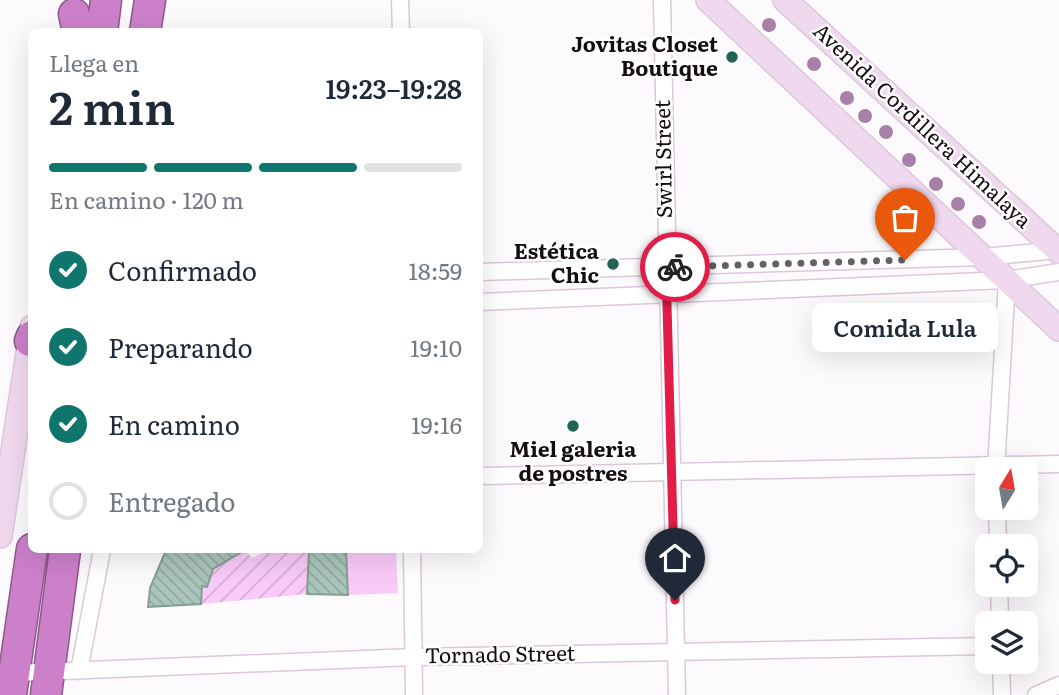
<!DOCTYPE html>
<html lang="es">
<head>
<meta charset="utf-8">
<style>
	body { margin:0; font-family:Literata,serif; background:#f6f6f7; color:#1f2937; height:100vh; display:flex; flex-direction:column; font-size:26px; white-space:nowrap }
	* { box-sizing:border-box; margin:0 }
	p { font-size:23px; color:#747a83 }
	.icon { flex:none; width:38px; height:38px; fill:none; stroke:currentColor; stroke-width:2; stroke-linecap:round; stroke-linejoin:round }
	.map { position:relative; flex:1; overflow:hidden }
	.drawer { position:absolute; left:28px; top:28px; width:455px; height:525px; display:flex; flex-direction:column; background:#fff; border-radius:10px; box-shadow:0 7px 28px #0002 }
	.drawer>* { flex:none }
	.needle { width:46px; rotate:11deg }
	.controls { position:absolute; left:975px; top:457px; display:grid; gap:14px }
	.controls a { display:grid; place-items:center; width:63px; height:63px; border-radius:10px; background:#fff; box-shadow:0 7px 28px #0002; font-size:35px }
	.pin { position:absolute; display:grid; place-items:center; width:60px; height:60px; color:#fff; margin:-72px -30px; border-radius:50% 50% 50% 0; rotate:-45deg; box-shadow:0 0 7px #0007 }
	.pin .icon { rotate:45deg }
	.courier { position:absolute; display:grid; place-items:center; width:70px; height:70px; margin:-35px; border:5px solid #e11d48; border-radius:50%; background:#fff; color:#222; box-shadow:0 2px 9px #0007 }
	.bubble { position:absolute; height:49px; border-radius:10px; background:#fff; box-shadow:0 7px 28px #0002; font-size:23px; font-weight:600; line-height:49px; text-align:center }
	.headline em { font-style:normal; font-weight:600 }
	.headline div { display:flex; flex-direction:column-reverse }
	.headline { display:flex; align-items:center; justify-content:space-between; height:119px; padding:0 21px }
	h1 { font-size:46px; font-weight:600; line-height:52px }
	.bar { display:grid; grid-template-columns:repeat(4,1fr); gap:10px 7px; align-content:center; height:84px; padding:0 21px }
	.bar i { height:9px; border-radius:5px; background:#e0e1e3 }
	.bar .current { background:#0f766e }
	.bar p { grid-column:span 4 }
	ol { padding:0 21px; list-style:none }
	li { display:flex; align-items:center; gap:21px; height:77px }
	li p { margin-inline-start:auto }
	li .icon { padding:7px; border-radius:50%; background:#0f766e; color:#fff; stroke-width:4 }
	li:last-child { color:#747a83 }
	li i { width:38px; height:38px; border:4px solid #e0e1e3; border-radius:50% }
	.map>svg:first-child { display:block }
	.grass { fill:#f9caf7 }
	.garden { fill:url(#garden-furrows) }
	.building { fill:url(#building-back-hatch); stroke:#849e95; stroke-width:2 }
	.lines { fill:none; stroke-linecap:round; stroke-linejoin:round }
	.street-casing { stroke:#dbc8da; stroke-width:19 }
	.secondary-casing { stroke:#dbc8da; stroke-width:26 }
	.highway-casing { stroke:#8c588a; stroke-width:33 }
	.street { stroke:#fff; stroke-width:16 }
	.secondary { stroke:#f0d9ef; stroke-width:23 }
	.highway { stroke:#cc80ca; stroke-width:30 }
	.tree { fill:#a77fa7 }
	.done { stroke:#666065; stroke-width:7; stroke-dasharray:0 12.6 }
	.route { stroke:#e11d48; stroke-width:9 }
	.poi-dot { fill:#226453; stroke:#fff; stroke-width:2.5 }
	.labels { text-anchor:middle; stroke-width:5; stroke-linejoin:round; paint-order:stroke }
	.poi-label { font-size:21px; font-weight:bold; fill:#140d13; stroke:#fff; text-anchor:end }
	.street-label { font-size:21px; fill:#140d13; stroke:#fff }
</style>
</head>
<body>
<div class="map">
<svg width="1059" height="695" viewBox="0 0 1059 695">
	<defs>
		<pattern id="garden-furrows" width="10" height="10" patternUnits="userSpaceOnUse" patternTransform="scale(1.75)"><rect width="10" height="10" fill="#f9caf7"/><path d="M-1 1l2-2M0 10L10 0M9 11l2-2" fill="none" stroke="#d5acd3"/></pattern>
		<pattern id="building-back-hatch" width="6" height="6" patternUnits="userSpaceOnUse" patternTransform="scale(1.75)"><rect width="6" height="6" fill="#aac5bc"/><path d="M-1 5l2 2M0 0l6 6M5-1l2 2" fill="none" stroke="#91a8a1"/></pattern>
	</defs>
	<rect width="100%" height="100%" fill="#fdfafd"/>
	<!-- grass -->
	<path class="grass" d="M346 550H396L398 593 348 595Z"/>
	<!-- garden -->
	<path class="garden" d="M245 550 252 558 269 550 309 551 307 594 201 604 202 586 207 587 215 564 220 565Z"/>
	<!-- building -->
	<path class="building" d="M166 550H245L213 569 207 587 202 586 201 604 148 607 150 588Z
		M309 550H346L348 595 307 594Z"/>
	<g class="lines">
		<!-- street casing -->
		<g class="street-casing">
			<path id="street" d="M400 0 401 32
				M662 0 677 695
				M480 272 984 257 1059 250
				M480 302 1007 280 1059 272
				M996 469 1007 280
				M480 476 1059 464
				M997 508 998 546
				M412 550 414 695
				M999 584 1000 623
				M1001 662 1002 695
				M79 671 102 550
				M14 673 414 657 987 646
				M1036 695 1059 685"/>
		</g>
		<!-- secondary casing -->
		<g class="secondary-casing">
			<path id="secondary" d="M708 0 1059 329
				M785 0 1059 252
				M0 536 32 327"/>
		</g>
		<!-- highway casing -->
		<g class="highway-casing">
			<path id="highway" d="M74 14 78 32
				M102 32 106 0
				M145 32 150 0
				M30 341 32 336
				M11 695 32 549
				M46 695 65 550"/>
		</g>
		<!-- street -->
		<use href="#street" class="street"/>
		<!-- secondary -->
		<use href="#secondary" class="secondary"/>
		<!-- highway -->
		<use href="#highway" class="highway"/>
	</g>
	<!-- trees -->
	<g class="tree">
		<circle cx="769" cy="25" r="7"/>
		<circle cx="814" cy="64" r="7"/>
		<circle cx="847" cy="98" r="7"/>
		<circle cx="865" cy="116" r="7"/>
		<circle cx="886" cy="132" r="7"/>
		<circle cx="909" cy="160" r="7"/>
		<circle cx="936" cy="184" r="7"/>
		<circle cx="958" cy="204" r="7"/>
		<circle cx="979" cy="222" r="7"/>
	</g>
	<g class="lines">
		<!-- done -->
		<path class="done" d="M675 267 905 260"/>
		<!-- route -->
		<path class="route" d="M675 600 666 268 675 267"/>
	</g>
	<!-- markers -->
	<g class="poi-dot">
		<circle cx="732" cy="57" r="7"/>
		<circle cx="613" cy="264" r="7"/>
		<circle cx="573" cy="426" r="7"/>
	</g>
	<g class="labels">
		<!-- poi labels -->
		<g class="poi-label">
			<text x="718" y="52">Jovitas Closet<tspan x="718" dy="24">Boutique</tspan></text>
			<text x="599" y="259">Estética<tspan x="599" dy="24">Chic</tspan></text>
			<text x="573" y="457" text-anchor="middle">Miel galeria<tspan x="573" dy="24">de postres</tspan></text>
		</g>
		<!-- street labels -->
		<g class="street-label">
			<text transform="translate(922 126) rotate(43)" y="7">Avenida Cordillera Himalaya</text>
			<text transform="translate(664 159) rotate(-91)" y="7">Swirl Street</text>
			<text transform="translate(500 655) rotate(-1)" y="7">Tornado Street</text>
		</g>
	</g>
</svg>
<div class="controls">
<a><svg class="needle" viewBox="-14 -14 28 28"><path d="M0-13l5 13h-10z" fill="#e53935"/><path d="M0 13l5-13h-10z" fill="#747a83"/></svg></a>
<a><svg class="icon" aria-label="locate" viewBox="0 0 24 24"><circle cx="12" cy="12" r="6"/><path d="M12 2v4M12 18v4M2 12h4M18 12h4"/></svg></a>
<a><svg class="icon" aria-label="layers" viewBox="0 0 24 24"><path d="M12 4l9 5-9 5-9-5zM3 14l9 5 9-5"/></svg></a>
</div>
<div class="pin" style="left:905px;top:260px;background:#ea580c"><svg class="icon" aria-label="bag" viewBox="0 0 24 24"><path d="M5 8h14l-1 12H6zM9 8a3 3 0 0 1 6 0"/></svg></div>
<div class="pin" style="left:675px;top:600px;background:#1f2937"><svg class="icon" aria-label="home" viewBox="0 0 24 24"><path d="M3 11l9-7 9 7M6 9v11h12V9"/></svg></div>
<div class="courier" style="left:675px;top:267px"><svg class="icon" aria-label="bike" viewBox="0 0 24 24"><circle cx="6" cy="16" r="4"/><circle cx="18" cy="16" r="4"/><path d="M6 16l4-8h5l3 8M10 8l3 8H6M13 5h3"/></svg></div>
<div class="bubble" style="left:812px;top:303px;width:186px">Comida Lula</div>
<section class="drawer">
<div class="headline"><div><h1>2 min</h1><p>Llega en</p></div><em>19:23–19:28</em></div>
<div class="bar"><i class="current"></i><i class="current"></i><i class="current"></i><i></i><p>En camino · 120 m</p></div>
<ol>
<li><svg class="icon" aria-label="check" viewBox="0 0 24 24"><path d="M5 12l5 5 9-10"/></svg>Confirmado<p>18:59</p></li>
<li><svg class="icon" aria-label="check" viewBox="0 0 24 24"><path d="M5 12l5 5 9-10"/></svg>Preparando<p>19:10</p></li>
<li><svg class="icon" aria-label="check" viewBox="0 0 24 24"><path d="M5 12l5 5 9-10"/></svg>En camino<p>19:16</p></li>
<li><i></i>Entregado</li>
</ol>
</section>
</div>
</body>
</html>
